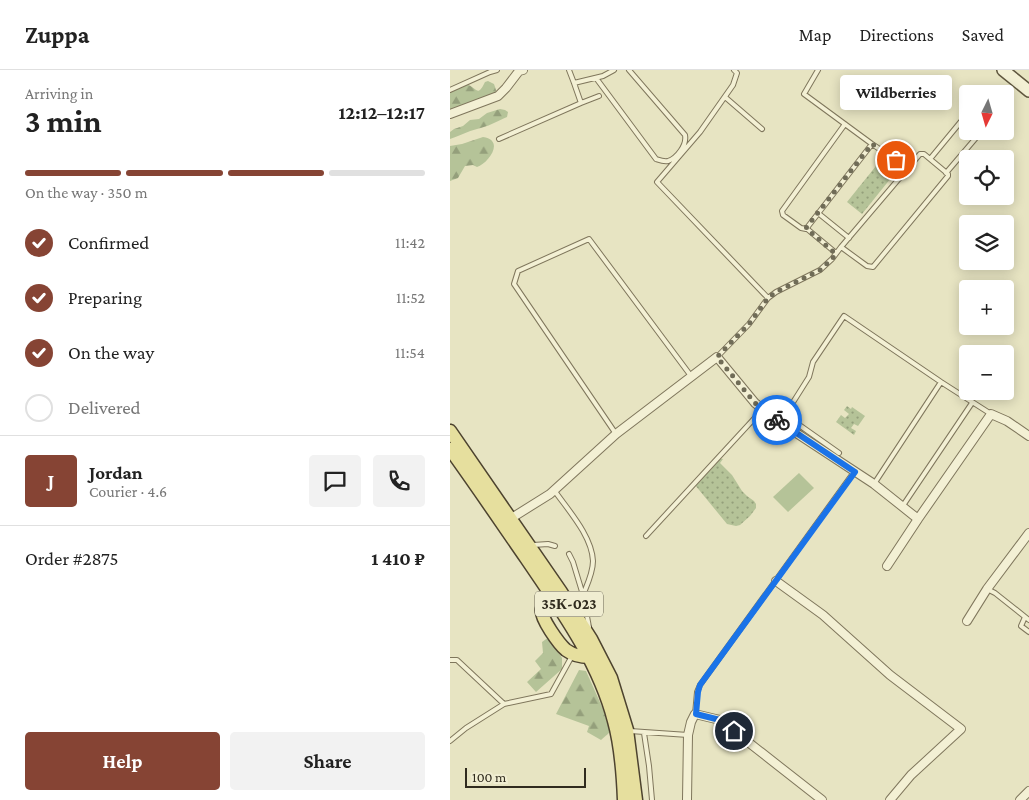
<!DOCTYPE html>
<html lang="en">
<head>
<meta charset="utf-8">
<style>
	body { margin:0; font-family:"Crimson Pro",serif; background:#f2f2f2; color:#222; height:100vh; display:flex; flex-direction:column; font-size:19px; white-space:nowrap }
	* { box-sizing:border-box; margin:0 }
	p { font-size:16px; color:#767676 }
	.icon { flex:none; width:28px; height:28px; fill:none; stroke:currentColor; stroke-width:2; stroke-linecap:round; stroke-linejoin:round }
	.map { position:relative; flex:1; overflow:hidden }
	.panel { display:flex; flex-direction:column; background:#fff; width:450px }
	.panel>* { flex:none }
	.needle { width:32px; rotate:185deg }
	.tools { position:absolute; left:509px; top:15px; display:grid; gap:10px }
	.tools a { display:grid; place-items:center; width:55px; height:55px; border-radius:5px; background:#fff; box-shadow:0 2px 12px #0003; font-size:25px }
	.scale { position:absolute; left:15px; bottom:12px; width:121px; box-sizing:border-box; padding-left:5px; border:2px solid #302b1e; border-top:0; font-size:14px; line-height:18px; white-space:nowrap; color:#302b1e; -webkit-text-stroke:4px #f0edd1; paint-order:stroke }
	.pin { position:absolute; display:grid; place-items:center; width:42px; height:42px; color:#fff; margin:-21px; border:2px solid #fff; border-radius:50%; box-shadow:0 1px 5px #0007 }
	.courier { position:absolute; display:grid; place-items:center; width:50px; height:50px; margin:-25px; border:4px solid #1a73e8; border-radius:50%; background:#fff; color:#222; box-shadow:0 1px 6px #0007 }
	.bubble { position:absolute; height:35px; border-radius:5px; background:#fff; box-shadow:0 2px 12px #0003; font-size:16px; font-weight:700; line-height:35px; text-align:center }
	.headline em { font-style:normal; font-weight:700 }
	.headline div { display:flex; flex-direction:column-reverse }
	.headline { display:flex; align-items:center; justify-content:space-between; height:85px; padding:0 25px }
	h1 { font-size:32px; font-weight:700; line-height:38px }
	.bar { display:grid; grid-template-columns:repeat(4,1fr); gap:8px 5px; align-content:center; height:60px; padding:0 25px }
	.bar i { height:6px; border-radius:4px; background:#e0e0e0 }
	.bar .selected { background:#864434 }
	.bar p { grid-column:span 4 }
	.line { display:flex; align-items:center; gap:12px; padding:0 25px; border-top:1px solid #e0e0e0 }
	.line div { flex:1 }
	.round { display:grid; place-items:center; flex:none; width:52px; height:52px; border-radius:5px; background:#f2f2f2 }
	ol { padding:0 25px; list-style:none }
	li { display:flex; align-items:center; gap:15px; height:55px }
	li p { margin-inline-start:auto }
	li .icon { padding:5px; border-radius:50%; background:#864434; color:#fff; stroke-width:4 }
	li:last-child { color:#767676 }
	li i { width:28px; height:28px; border:2px solid #e0e0e0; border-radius:50% }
	.button { display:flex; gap:10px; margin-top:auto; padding:10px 25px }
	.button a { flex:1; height:58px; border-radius:5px; background:#864434; color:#fff; font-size:20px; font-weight:700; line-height:58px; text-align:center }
	.button a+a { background:#f2f2f2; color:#222 }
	header { display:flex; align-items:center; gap:30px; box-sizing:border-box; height:70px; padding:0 25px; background:#fff; border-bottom:1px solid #e0e0e0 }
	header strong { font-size:24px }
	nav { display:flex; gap:28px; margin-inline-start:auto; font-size:18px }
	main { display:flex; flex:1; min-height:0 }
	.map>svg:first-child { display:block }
	.forest { fill:url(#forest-firs) }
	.park { fill:url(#park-dots) }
	.pitch { fill:#b5c398 }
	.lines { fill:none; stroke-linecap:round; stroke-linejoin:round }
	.service-casing { stroke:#7f765c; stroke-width:6 }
	.minor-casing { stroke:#7f765c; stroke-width:10 }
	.secondary-casing { stroke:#60573f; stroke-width:14 }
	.primary-casing { stroke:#4d432f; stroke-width:15 }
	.service { stroke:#f3f0d4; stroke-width:4 }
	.minor { stroke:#f3f0d4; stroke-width:8 }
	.secondary { stroke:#f3f0d4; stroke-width:11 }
	.primary { stroke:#e6df9e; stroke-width:12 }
	.done { stroke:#706c57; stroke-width:5; stroke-dasharray:0 9 }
	.route { stroke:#1a73e8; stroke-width:6 }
	.labels { text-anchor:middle; stroke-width:4; stroke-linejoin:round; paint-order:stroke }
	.shield { fill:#f0edd1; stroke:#6a6554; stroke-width:1 }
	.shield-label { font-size:15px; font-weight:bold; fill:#302b1e }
</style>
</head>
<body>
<header>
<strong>Zuppa</strong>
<nav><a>Map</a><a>Directions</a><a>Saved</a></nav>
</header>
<main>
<section class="panel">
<div class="headline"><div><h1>3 min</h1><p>Arriving in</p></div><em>12:12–12:17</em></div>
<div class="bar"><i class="selected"></i><i class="selected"></i><i class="selected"></i><i></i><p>On the way · 350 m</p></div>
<ol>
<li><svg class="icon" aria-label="check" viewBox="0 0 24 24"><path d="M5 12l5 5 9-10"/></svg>Confirmed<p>11:42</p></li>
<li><svg class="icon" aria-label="check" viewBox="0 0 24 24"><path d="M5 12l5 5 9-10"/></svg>Preparing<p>11:52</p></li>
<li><svg class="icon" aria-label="check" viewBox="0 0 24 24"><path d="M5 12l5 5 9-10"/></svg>On the way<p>11:54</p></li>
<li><i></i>Delivered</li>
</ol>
<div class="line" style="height:90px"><b class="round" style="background:#864434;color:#fff">J</b><div><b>Jordan</b><p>Courier · 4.6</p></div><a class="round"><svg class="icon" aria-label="chat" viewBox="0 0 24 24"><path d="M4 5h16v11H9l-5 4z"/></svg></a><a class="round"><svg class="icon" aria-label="phone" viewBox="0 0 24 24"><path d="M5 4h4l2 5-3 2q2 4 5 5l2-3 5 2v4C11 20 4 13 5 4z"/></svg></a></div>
<div class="line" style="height:65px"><div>Order #2875</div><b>1 410 ₽</b></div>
<div class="button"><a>Help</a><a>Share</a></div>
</section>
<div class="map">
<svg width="579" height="730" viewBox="0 0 579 730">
	<defs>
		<pattern id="forest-firs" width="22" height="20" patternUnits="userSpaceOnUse" patternTransform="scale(1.25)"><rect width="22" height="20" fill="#b5c398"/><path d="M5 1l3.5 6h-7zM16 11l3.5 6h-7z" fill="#949f7b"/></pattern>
		<pattern id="park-dots" width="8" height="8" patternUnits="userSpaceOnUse" patternTransform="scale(1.25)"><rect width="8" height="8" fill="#b5c398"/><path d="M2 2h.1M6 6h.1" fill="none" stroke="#949f7b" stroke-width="1.8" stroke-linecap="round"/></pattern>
	</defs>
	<rect width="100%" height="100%" fill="#e7e4c2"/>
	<!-- forest -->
	<path class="forest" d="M38 11 44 14 46 20 45 26 0 41V19L11 18 16 14C28 18 27 28 35 12Z
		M50 39 55 40 58 42 57 47C48 51 37 57 27 59 18 61 9 66 0 69V62L4 59 13 56 20 50 29 49 37 43Z
		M33 67C55 70 39 93 27 97L23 95 15 96 8 108 0 111V76L12 74Z
		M99 567 112 588V599L86 622 77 612 91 599 85 591 93 583 92 572Z
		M129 600 136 601 153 639 160 662 151 670 137 662 139 656 106 644Z"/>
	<!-- park -->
	<path class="park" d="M430 91 445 103 412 144 397 132Z
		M397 336 401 339 402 337 415 346 408 356 404 354 401 358 406 361 404 365 386 352 391 345 395 348 399 344 394 340Z
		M268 388 273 389 270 393 282 405 292 421 297 426 304 431 306 434V438L300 446 290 455 286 456 277 454 245 415 257 399Z"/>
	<!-- pitch -->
	<path class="pitch" d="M349 403 364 418 338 442 323 427Z"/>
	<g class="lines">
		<!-- service casing -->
		<g class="service-casing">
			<path id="service" d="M119 0 124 13 153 6 164 0
				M284 0 287 3 283 15 250 62 207 112 318 228
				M368 0 354 24 422 74 458 98
				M146 8 206 89C209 90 214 92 218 91 227 88 237 75 235 65L179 0
				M0 20 40 2 47 0
				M275 27 312 59
				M131 33 149 26
				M395 54 332 141 333 145 351 158 356 159 422 74
				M49 69 131 33 124 13
				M480 89 513 49
				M496 103 531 62
				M368 143 399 168
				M356 158 386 183
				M267 287 299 254 318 228 326 222 370 200 382 189 391 177 470 84H474L498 104V106L423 197 417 196 391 177
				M166 364 64 214 68 201 139 169 241 306
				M389 383 335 345 359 307 363 292 394 246 491 312 541 344
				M424 414 491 312
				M104 420C118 440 142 466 143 491 143 503 137 515 133 525
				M452 437 522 333
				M196 466 313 339
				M83 475 98 474 105 476
				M119 484 123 492 133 525 139 557
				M537 519 545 523 579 550
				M575 547 571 556 579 562
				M0 590H7L54 634
				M245 644 247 622 250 615 404 402
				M180 661 238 665
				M194 663 199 696 202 730
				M0 671 16 658 54 634 101 624 122 586"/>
		</g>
		<!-- minor casing -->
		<g class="minor-casing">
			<path id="minor" d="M0 44 48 26 56 18 69 1 73 0
				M60 449 100 424 166 364 267 287 305 333 328 351 424 414 468 449 541 344 557 351 579 366
				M437 496 468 449
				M326 511 373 545 440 605 511 659 461 705 440 730
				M517 551 537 519 579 463
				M237 730 238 665 241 652 245 644 270 650 372 730
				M570 730 579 721"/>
		</g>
		<!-- secondary casing -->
		<g class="secondary-casing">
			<path id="secondary" d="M553 0 579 21"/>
		</g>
		<!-- primary casing -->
		<g class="primary-casing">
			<path id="primary" d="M0 361 111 522 141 569 161 608 177 660 186 730
				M0 379C26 415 51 452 76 488 110 538 149 592 164 651 171 676 173 704 174 730
				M109 523C104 527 93 532 92 539 89 547 110 575 116 580 123 585 131 587 139 587"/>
		</g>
		<!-- service -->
		<use href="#service" class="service"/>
		<!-- minor -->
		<use href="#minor" class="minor"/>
		<!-- secondary -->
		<use href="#secondary" class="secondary"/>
		<!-- primary -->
		<use href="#primary" class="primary"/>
	</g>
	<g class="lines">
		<!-- done -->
		<path class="done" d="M327 350 305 333 267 287 299 254 318 228 326 222 370 200 382 189 386 184 356 158 422 74 446 90"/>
		<!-- route -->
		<path class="route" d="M284 661 270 650 246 644 248 622 250 615 405 402 327 350"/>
	</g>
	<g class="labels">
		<!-- shield labels -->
		<rect class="shield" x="85" y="521.5" width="68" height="25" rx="4"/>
		<g class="shield-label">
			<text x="119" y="539">35К-023</text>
		</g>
	</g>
</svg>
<div class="tools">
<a><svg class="needle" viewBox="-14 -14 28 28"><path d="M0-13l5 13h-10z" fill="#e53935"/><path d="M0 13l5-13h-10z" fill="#767676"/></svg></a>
<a><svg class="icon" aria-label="locate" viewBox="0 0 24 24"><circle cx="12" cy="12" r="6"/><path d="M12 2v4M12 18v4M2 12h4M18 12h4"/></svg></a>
<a><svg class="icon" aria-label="layers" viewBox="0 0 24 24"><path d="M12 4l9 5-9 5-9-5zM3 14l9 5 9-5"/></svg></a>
<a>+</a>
<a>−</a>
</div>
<div class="scale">100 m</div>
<div class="pin" style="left:446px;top:90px;background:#ea580c"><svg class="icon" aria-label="bag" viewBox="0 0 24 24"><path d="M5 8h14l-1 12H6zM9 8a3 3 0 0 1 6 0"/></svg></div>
<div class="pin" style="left:284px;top:661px;background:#1f2937"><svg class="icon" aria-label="home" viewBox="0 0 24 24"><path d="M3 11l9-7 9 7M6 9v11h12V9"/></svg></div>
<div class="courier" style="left:327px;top:350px"><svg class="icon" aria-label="bike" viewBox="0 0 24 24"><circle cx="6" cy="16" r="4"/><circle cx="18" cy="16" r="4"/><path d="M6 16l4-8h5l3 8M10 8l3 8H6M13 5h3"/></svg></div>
<div class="bubble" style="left:390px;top:5px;width:112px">Wildberries</div>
</div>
</main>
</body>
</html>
